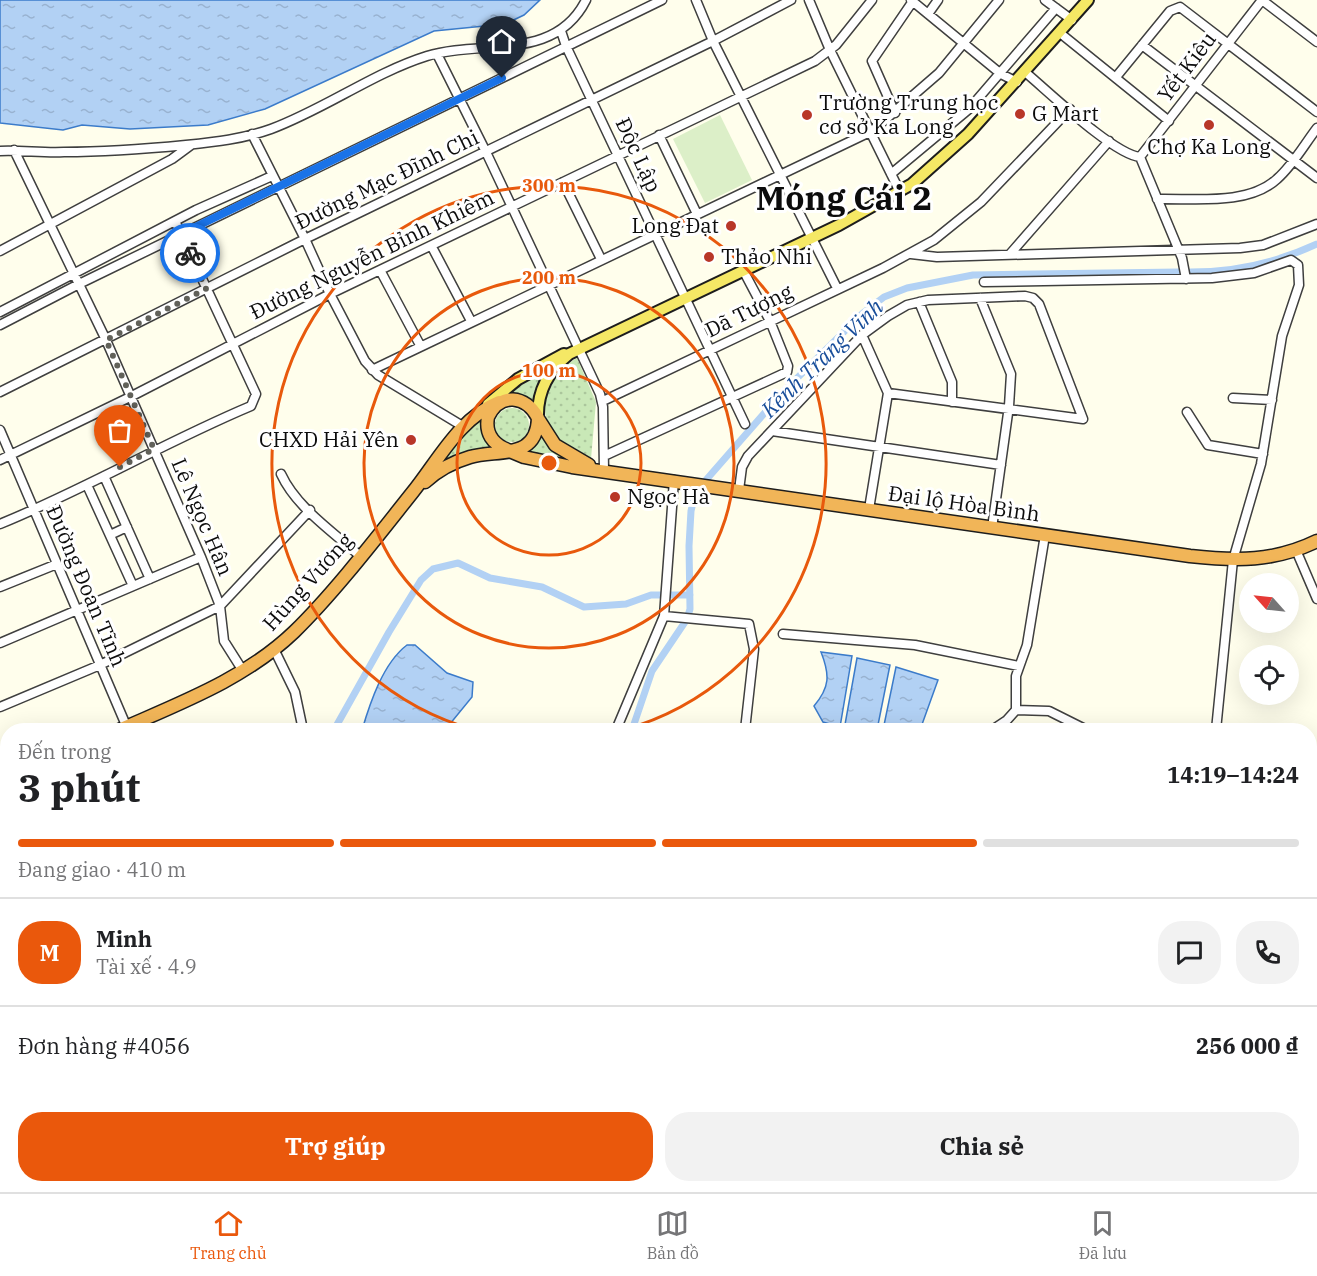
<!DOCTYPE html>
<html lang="vi">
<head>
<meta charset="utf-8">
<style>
	body { margin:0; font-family:"IBM Plex Serif",serif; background:#f2f2f2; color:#202124; height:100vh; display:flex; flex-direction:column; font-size:22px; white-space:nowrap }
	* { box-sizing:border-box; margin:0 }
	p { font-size:20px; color:#757577 }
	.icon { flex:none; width:33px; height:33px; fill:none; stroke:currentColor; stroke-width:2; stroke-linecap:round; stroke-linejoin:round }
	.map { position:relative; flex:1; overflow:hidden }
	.details { position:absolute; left:0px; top:723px; width:1317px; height:470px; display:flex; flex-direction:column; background:#fff; border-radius:24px 24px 0 0; box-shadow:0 6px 24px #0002 }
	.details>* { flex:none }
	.needle { width:39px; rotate:297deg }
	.fabs { position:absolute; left:1239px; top:573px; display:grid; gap:12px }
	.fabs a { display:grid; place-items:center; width:60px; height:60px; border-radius:50%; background:#fff; box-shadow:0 6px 24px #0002; font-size:30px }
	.pin { position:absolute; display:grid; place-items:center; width:51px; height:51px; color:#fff; margin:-62px -26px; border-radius:50% 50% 50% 0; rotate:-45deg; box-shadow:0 0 6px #0007 }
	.pin .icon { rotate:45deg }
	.courier { position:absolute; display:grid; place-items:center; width:60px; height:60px; margin:-30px; border:4px solid #1a73e8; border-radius:50%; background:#fff; color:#222; box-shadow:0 2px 8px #0007 }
	.head em { font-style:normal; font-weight:700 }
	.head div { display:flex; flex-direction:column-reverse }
	.head { display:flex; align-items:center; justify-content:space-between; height:102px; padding:0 18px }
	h1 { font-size:39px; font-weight:700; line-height:45px }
	.bar { display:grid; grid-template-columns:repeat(4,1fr); gap:9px 6px; align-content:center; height:72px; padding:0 18px }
	.bar i { height:8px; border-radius:4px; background:#e0e0e0 }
	.bar .current { background:#ea580c }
	.bar p { grid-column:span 4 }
	.line { display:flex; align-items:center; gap:15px; padding:0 18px; border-top:2px solid #e0e0e0 }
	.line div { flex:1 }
	.round { display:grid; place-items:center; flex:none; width:63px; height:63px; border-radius:24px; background:#f2f2f2 }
	.primary-button { display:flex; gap:12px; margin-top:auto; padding:12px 18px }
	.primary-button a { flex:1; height:69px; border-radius:24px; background:#ea580c; color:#fff; font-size:24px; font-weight:700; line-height:69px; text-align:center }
	.primary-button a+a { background:#f2f2f2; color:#202124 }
	.tabs { display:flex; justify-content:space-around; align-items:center; height:84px; border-top:2px solid #e0e0e0; background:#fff; font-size:16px; color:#757577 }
	.tabs a { display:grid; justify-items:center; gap:3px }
	.tabs .current { color:#ea580c }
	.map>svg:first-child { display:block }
	.grass { fill:url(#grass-dots) }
	.pitch { fill:#dcefc8 }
	.water { fill:url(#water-ripples); stroke:#3b7bca; stroke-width:1.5 }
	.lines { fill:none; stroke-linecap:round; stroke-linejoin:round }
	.canal { stroke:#b2d1f4; stroke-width:7 }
	.minor-casing { stroke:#3f3f3f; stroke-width:11 }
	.major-casing { stroke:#1d1d1d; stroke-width:14 }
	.highway-casing { stroke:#1d1d1d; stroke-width:15 }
	.minor { stroke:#fff; stroke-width:8 }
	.major { stroke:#f5e865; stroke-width:10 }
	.highway { stroke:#f1b558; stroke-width:12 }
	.done { stroke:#61615a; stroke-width:6; stroke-dasharray:0 10.8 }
	.route { stroke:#1a73e8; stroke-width:8 }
	.ring { fill:none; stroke:#e8590c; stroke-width:3 }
	.poi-dot { fill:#b83728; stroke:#fff; stroke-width:2 }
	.labels { text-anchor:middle; stroke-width:6; stroke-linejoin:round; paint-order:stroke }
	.street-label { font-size:21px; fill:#0c0c0c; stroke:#fff }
	.poi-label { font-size:21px; fill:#0c0c0c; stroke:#fff; text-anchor:start }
	.water-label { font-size:22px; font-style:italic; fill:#194e9a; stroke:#fff }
	.town-label { font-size:33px; font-weight:bold; fill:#0c0c0c; stroke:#fff }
	.centre { fill:#e8590c; stroke:#fff; stroke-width:3 }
	.ring-label { font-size:18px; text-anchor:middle; font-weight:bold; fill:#e8590c; stroke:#fff; stroke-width:6; stroke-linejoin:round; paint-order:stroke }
</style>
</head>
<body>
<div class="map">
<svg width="1317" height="1192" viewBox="0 0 1317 1192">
	<defs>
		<pattern id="grass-dots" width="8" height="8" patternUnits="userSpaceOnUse" patternTransform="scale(1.5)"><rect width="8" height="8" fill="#c9e8b7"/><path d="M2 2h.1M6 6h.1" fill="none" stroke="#abc69c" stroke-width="1.8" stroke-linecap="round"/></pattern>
		<pattern id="water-ripples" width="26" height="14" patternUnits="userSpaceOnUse" patternTransform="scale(1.5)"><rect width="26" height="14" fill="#b2d1f4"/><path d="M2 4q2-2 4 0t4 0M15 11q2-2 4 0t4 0" fill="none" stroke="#98b2d0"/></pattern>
	</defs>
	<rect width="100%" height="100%" fill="#fffeec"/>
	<!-- grass -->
	<path class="grass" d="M577 358 596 402 591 459C583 456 572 453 565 447 531 422 544 376 577 358Z
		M549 366 533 404 506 395 509 391Z
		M495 425a17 17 0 1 1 34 0a17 17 0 1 1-34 0Z
		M481 416 482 427 492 448 437 464Z
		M540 433 561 455 574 463 523 454Z"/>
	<!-- pitch -->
	<path class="pitch" d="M720 115 752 180 705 203 673 139Z"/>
	<!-- water -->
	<path class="water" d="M0 0H540L524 15 505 24 434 31 265 109 208 125 130 129 82 125 63 130 0 123Z
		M407 645H415L447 673 473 682 472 697 445 730H362C370 703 383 663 407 645Z
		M821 652 852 656 840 727 823 722 814 706C830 687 830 675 821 652Z
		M857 658 890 665 877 730H844Z
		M896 667 938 680 920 730H883Z"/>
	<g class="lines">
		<!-- canal -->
		<path class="canal" d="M1191 272C1235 272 1276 263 1317 244
			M706 480 782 393 863 313 884 297 907 288 973 275 1179 272
			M334 730 389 632 421 580 433 569 458 563 490 578 542 587 584 607 626 604 651 595H690
			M632 730 652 671 687 619 690 609 689 546 691 511 696 490
			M0 1058 8 1064"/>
		<!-- minor casing -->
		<g class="minor-casing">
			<path id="minor" d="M696 0 713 41 837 288
				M809 0 830 50 900 192
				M911 0 1001 74 1017 82
				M1045 0 1072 20
				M1262 0 1317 42
				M928 14 938 0
				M561 31 566 46 745 424
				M1060 33 1169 121
				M1142 45 1317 178
				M437 54 486 152 600 394 603 407 604 471
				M1025 72C1049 92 1113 154 1140 157
				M1116 77 1170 11 1180 7 1317 112
				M895 113 872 61 913 1
				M252 134 305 239 330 294 365 361 378 375 464 427
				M659 135 697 214
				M14 150 106 340 201 557 220 606 224 641 243 671
				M0 151C21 150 42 153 64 152 105 152 145 149 186 145 215 142 243 139 271 129 325 109 373 73 427 56 483 39 555 62 586 0
				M1140 157 1262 0
				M1140 157 1182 258 1186 279
				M891 174 969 109 1056 8
				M563 182 601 259
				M1157 199C1194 198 1248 206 1277 179 1293 165 1304 145 1317 128
				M432 247 471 321
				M0 251 172 159 191 145
				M911 254 937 257 1240 248 1263 245 1317 224
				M1010 254 1109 141
				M380 270 420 345
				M984 282 1212 278 1254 273 1291 260 1298 265 1299 285 1282 336 1261 464 1233 560 1216 730
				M980 298 1011 374 1009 406 992 528
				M919 302 952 382V402
				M0 312 196 210 272 176
				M0 325 79 284 662 0
				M862 335 888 393 869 509
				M372 370 872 131 939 73 999 0
				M0 392 305 239 713 41 791 0
				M1233 398 1272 400
				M603 401 883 268 934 240 981 202 1070 109
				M1187 412 1208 445 1263 454
				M0 430 128 730
				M772 431 1001 465
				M604 456 787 372 788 366 770 321 743 270
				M0 460 130 397 330 294 815 61 836 45 872 0
				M281 474C296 507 333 532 360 556
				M104 476 150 579
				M87 485 133 586
				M739 490 742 467 748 456 862 335 888 316 907 305 928 300 1025 296 1033 298 1039 304 1083 419 888 393
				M0 524C86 489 165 442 251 406L256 394 175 221
				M110 535 127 527
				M1296 550 1317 599
				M0 587 57 564
				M664 616 749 624 754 649 745 730
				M783 634 915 645 1019 666
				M0 643 201 557
				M274 649 295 692 303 730
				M0 707 100 665 220 606 310 510
				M1016 710 1049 711 1087 730
				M616 730 664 616 674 480
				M992 730 1007 720 1016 710V676L1027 645 1045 535
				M0 754 8 773
				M1310 918 1317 935
				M0 933 8 937
				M1310 1023 1317 989
				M0 1048 8 1052
				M0 1069 8 1075
				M358 1185 359 1192
				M649 1185 662 1187
				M737 1185 744 1192
				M845 1185 848 1192
				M1269 1185 1270 1192
				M152 1189 167 1192
				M578 1192 580 1185
				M633 1192 635 1185"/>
		</g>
		<!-- major casing -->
		<g class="major-casing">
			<path id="major" d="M488 404 518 379 564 354
				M538 418C537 391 549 370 569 354L839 225 912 184 968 134 1088 0"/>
		</g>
		<!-- highway casing -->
		<g class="highway-casing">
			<path id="highway" d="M539 420 555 445 589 465
				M500 447 524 457 572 467 1190 556C1236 561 1274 562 1317 541
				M425 482C438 470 453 462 470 457 499 449 537 460 538 418 526 395 500 392 488 417 485 433 492 444 508 450
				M119 730C180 703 245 679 294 632 334 593 377 537 412 493 438 461 459 418 499 402
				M0 784 8 781"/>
		</g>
		<!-- minor -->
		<use href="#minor" class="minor"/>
		<!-- major -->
		<use href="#major" class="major"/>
		<!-- highway -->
		<use href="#highway" class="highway"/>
	</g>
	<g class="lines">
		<!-- done -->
		<path class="done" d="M120 467 154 449 106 340 206 289 190 253"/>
		<!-- route -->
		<path class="route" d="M190 253 181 234 502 78"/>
	</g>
	<!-- distance rings -->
	<g class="ring">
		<circle cx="549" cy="463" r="92"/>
		<circle cx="549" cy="463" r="185"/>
		<path d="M475 730A277 277 0 1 1 623 730"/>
	</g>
	<!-- markers -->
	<g class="poi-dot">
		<circle cx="1020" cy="114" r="6"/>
		<circle cx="807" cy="115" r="6"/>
		<circle cx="1209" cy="125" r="6"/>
		<circle cx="731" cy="226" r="6"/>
		<circle cx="709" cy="257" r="6"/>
		<circle cx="411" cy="440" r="6"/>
		<circle cx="615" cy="497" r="6"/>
	</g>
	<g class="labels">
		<!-- street labels -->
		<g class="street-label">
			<text transform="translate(1187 67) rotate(-53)" y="7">Yết Kiêu</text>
			<text transform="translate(638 155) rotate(65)" y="7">Độc Lập</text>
			<text transform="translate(387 180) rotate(-26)" y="7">Đường Mạc Đĩnh Chi</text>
			<text transform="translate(372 255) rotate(-26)" y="7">Đường Nguyễn Bỉnh Khiêm</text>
			<text transform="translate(749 311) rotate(-26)" y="7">Dã Tượng</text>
			<text transform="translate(964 504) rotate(8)" y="7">Đại lộ Hòa Bình</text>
			<text transform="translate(202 517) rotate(67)" y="7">Lê Ngọc Hân</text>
			<text transform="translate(308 582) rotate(-48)" y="7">Hùng Vương</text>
			<text transform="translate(86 586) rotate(67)" y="7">Đường Đoan Tĩnh</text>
		</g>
		<!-- poi labels -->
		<g class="poi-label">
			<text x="819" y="110">Trường Trung học<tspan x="819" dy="24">cơ sở Ka Long</tspan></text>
			<text x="1032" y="121">G Mart</text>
			<text x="1209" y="154" text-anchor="middle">Chợ Ka Long</text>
			<text x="719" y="233" text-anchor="end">Long Đạt</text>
			<text x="721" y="264">Thảo Nhi</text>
			<text x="399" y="447" text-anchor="end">CHXD Hải Yên</text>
			<text x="627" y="504">Ngọc Hà</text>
		</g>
		<!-- water labels -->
		<g class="water-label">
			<text transform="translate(822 358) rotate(-44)" y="8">Kênh Tràng Vinh</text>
		</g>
		<!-- town labels -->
		<g class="town-label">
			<text x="844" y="210">Móng Cái 2</text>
		</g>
	</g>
	<circle cx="549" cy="463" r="9" class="centre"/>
	<g class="ring-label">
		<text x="549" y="192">300 m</text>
		<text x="549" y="284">200 m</text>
		<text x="549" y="377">100 m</text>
	</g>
</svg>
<div class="fabs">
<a><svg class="needle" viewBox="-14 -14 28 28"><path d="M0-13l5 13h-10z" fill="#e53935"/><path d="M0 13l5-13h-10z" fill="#757577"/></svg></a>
<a><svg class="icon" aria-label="locate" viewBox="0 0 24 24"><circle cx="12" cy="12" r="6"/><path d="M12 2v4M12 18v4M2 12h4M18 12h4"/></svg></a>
</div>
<div class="pin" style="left:120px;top:467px;background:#ea580c"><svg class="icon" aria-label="bag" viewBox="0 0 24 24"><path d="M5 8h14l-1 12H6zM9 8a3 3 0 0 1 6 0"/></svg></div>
<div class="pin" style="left:502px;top:78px;background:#1f2937"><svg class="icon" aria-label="home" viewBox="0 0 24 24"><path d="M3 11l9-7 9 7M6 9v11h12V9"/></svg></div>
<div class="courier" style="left:190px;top:253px"><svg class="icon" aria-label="bike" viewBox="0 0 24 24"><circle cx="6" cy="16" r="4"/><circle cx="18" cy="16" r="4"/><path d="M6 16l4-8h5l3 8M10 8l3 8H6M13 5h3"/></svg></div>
<section class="details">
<div class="head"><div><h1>3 phút</h1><p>Đến trong</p></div><em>14:19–14:24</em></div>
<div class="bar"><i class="current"></i><i class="current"></i><i class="current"></i><i></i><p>Đang giao · 410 m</p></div>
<div class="line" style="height:108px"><b class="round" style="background:#ea580c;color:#fff">M</b><div><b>Minh</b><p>Tài xế · 4.9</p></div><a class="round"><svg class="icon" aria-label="chat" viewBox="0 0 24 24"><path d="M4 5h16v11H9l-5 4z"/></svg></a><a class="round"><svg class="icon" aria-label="phone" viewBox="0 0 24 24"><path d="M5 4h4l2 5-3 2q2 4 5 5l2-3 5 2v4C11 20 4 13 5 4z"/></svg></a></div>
<div class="line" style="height:78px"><div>Đơn hàng #4056</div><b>256 000 ₫</b></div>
<div class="primary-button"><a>Trợ giúp</a><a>Chia sẻ</a></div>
</section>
</div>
<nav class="tabs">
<a class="current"><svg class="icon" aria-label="home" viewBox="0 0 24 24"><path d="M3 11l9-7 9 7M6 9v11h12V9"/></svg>Trang chủ</a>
<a><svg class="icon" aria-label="map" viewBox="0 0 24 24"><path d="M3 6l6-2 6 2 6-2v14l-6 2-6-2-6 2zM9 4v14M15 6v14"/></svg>Bản đồ</a>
<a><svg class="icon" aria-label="saved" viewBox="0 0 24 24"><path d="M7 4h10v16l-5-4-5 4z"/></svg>Đã lưu</a>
</nav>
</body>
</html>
